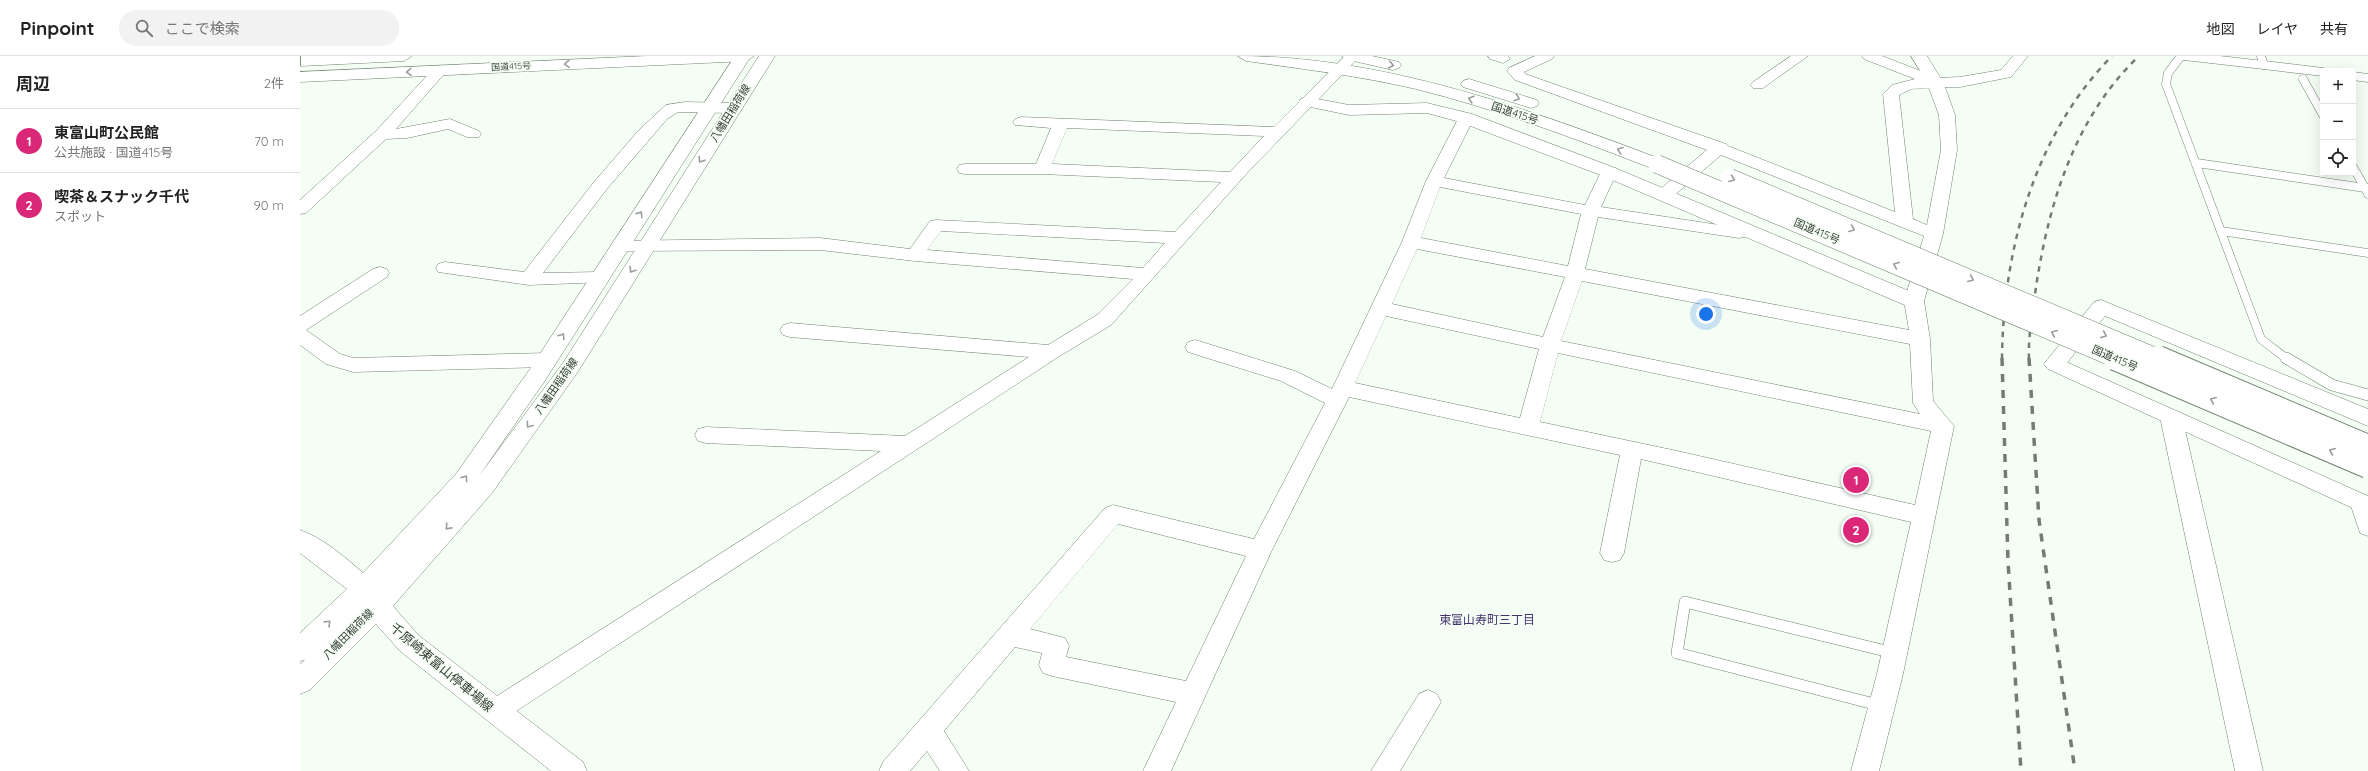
<!DOCTYPE html>
<html lang="ja">
<meta charset="utf-8">
<style>
:root{--surface:#fff;--page:#f2f2f2;--text:#222;--muted:#767676;--line:#e0e0e0;--accent:#db2777}
body{margin:0;font-family:Quicksand,"Noto Sans JP",sans-serif;background:var(--page);color:var(--text)}
.controls{position:absolute;right:12px;top:12px;display:grid;overflow:hidden;border-radius:4px;box-shadow:0 4px 16px #0002}
.controls button{width:36px;height:36px;display:grid;place-items:center;padding:0;border:0;border-bottom:1px solid var(--line);background:var(--surface);color:var(--text);font:20px sans-serif}
.you{position:absolute;left:1406px;top:258px;width:14px;height:14px;margin:-10px;border:3px solid #fff;border-radius:50%;background:#1a73e8;box-shadow:0 0 0 6px #1a73e833}
.badge{display:grid;place-items:center;width:26px;height:26px;border-radius:50%;background:var(--accent);color:#fff;font-size:13px;font-weight:700}
.pin{position:absolute;translate:-50% -50%;border:2px solid #fff;box-shadow:0 1px 4px #0006}
.list{margin:0;padding:0;list-style:none}
h2{display:flex;justify-content:space-between;align-items:center;height:52px;margin:0;padding:0 16px;font-size:17px}
h2 small{font-size:13px;font-weight:400;color:var(--muted)}
.list li{display:grid;grid-template-columns:26px 1fr auto;gap:12px;align-items:center;box-sizing:border-box;height:64px;padding:0 16px;border-top:1px solid var(--line)}
.list b{display:block;font-size:15px;white-space:nowrap}
.list p{margin:0;font-size:13px;white-space:nowrap;color:var(--muted)}
.list em{font-size:13px;font-style:normal;color:var(--muted)}
.icon{flex:none;width:22px;height:22px;fill:none;stroke:currentColor;stroke-width:2;stroke-linecap:round;stroke-linejoin:round}
.map{position:relative;flex:none;width:2068px;height:715px;overflow:hidden}
header{display:flex;align-items:center;gap:24px;box-sizing:border-box;height:56px;padding:0 20px;background:var(--surface);border-bottom:1px solid var(--line)}
header strong{font-size:19px}
nav{display:flex;gap:22px;margin-inline-start:auto;font-size:14px}
.search{width:280px;height:36px;background:var(--page);display:flex;align-items:center;gap:10px;box-sizing:border-box;padding:0 14px;border-radius:22px;color:var(--muted);font-size:15px}
main{display:flex}
aside{flex:1;background:var(--surface)}
.map>svg:first-child{display:block}
</style>
<header>
<strong>Pinpoint</strong>
<div class="search"><svg class="icon" aria-label="search" viewBox="0 0 24 24"><circle cx="10" cy="10" r="6"/><path d="M15 15l6 6"/></svg>ここで検索</div>
<nav><a>地図</a><a>レイヤ</a><a>共有</a></nav>
</header>
<main>
<aside>
<h2>周辺<small>2件</small></h2>
<ul class="list">
<li><span class="badge">1</span><div><b>東富山町公民館</b><p>公共施設 · 国道415号</p></div><em>70 m</em></li>
<li><span class="badge">2</span><div><b>喫茶＆スナック千代</b><p>スポット</p></div><em>90 m</em></li>
</ul>
</aside>
<div class="map">
<svg width="2068" height="715" viewBox="0 0 2068 715">
<rect width="100%" height="100%" fill="#f5fef4"/>
<g fill="none" stroke-linecap="round" stroke-linejoin="round">
<defs>
<g id="lane-far1">
<path d="M1881 0 1868 17 1866 28 1961 283 1987 303"/>
<path d="M1884 0 1964 9 1961 0"/>
<path d="M1964 9 2023 16"/>
<path d="M2053 20 2068 22"/>
<path d="M2003 23 2023 59"/>
<path d="M1897 107 2065 132 2068 138"/>
<path d="M2053 111 2065 132H2068"/>
<path d="M1921 175 2068 197"/>
</g>
<g id="lane">
<path d="M1986 302 2032 329 2068 339"/>
<path d="M1582 650 1377 597 1385 546 1594 597"/>
</g>
<g id="street">
<path d="M1045 0H1060L948 116 811 269 758 301 204 663 195 667 186 663 182 655 186 647 581 395 406 387 398 385 395 379 398 373 406 371 605 380 729 301 490 281 483 279 480 274 483 269 490 267 748 289 797 259 833 223 615 205 520 194 320 195 314 193 311 189 314 185 520 182 610 193 630 165 636 164 875 176 921 126 742 118H665L659 117 657 113 659 109 665 108H736L751 72 715 69 713 66 715 63 721 61 974 71ZM767 72 964 80 930 116 752 108ZM641 175 865 187 843 212 627 194Z"/>
<path d="M1188 0H1208L1210 3 1203 7 1190 3Z"/>
<path d="M1235 0H1254L1252 3 1224 16 1225 18 1426 88 1428 90 1595 156 1583 38 1592 29 1615 23 1564 3 1562 0H1582L1639 22 1660 21 1701 14 1713 0H1728L1711 21 1660 31H1645L1655 59 1657 94 1643 178 1624 245 1630 283 1633 345 1654 370 1603 618 1579 715H1551L1577 618 1611 466 1341 403 1324 497 1320 504 1312 506 1304 504 1300 497 1320 399 1049 341 972 494 871 715H843L876 646 752 620 743 617 739 609 742 597 715 591 644 675 669 715H640L627 695 610 715H579L583 706 805 452 813 449 954 483 1025 347 981 325 888 296 885 291 888 286 895 284 902 286 995 315 1032 333 1102 186 1126 125 1160 59H1172L1174 62 1144 122 1285 149 1301 116 1303 112H1315L1317 116 1301 151 1439 172 1448 170 1454 171 1457 175 1454 179 1439 182 1298 161 1285 213 1609 274 1604 245 1624 180 1421 99 1370 143H1358L1355 139 1358 135 1407 94 1215 24 1207 15 1209 12ZM1629 32 1639 59 1641 94 1627 169 1613 163 1599 39 1611 33ZM1140 131 1281 158 1268 210 1121 182ZM1117 193 1265 221 1243 281 1092 248ZM1282 225 1610 288 1613 347 1620 358 1261 285ZM1086 260 1239 293 1220 362 1055 327ZM1258 297 1631 375 1615 449 1377 395 1240 366ZM818 468 946 500 886 625 766 601 769 590 765 582 730 573Z"/>
<path d="M1491 0H1508L1463 32H1453L1450 29 1453 26Z"/>
<path d="M140 10 147 14 145 17 96 73 150 63 179 75 181 78 179 81H167L148 73 107 82 86 83 6 157 0 158V144L76 75 135 11Z"/>
<path d="M385 46 433 47 439 49 441 52 439 55 433 57 378 56 367 63 306 134 243 217 299 216 306 218 308 222 306 226 229 229 138 216 136 212 138 208 145 206 224 216 294 126 339 74 366 49Z"/>
<path d="M80 211 87 213 89 217 87 221 6 274 40 298 53 302 247 297 254 299 257 304 254 309 247 311 53 316 26 308 0 289V260L73 213Z"/>
<path d="M1871 353 1878 356 1882 361 1963 715H1935L1860 361 1864 356Z"/>
<path d="M2061 438 2068 441V480L2060 477 2050 447 2053 441Z"/>
<path d="M1128 634 1137 638 1141 646 1100 715H1071L1119 638Z"/>
</g>
<g id="secondary">
<path d="M435 0H451L246 323 179 420 263 307 459 0H475L277 317 192 437 93 550 118 579 283 706 287 715H251L100 595 76 568 10 634 0 638V608L5 604 0 605V577L47 533 0 497V474C23 482 45 501 63 517L156 418 230 313Z"/>
<path d="M1611 0H1627L1643 26 1641 29H1629Z"/>
<path d="M1801 244 2068 353V370L1805 260 1762 313 1755 315 1748 313 1744 308 1748 303 1794 246Z"/>
</g>
<g id="highway">
<path d="M1 0H112L104 5 1 10Z"/>
<path d="M347 0H454L446 5 0 26V16Z"/>
<path d="M938 0C1083 0 1229 53 1363 104L1366 108 1363 112H1351C1274 82 1196 53 1116 33 1060 20 1003 13 946 5Z"/>
<path d="M1042 0H1072L1099 6 1101 9 1099 12 1093 14 1045 3Z"/>
<path d="M1169 23 1237 44 1239 47 1237 50 1231 52 1163 31 1161 28 1163 25Z"/>
<path d="M1007 41 1049 49 1127 47 1172 58 1315 112 1621 240 1624 245 1621 250 1614 251 1607 250 1303 120 1160 66 1127 57 1049 59 1001 49 999 46 1001 43Z"/>
<path d="M1755 301 2068 440V459L1748 313 1744 308 1748 303Z"/>
</g>
</defs>
<!-- lane-far1 casing -->
<use href="#lane-far1" stroke="#6f846e" stroke-width="9"/>
<!-- lane casing -->
<use href="#lane" stroke="#6f846e" stroke-width="12"/>
<!-- street casing -->
<use href="#street" stroke="#6f846e" stroke-width="1"/>
<!-- secondary casing -->
<use href="#secondary" stroke="#6f846e" stroke-width="1"/>
<!-- highway casing -->
<use href="#highway" stroke="#6f846e" stroke-width="1"/>
<!-- lane-far1 -->
<use href="#lane-far1" stroke="#fff" stroke-width="8"/>
<!-- lane -->
<use href="#lane" stroke="#fff" stroke-width="11"/>
<!-- street -->
<use href="#street" fill="#fff" fill-rule="evenodd"/>
<!-- secondary -->
<use href="#secondary" fill="#fff" fill-rule="evenodd"/>
<!-- highway -->
<use href="#highway" fill="#fff" fill-rule="evenodd"/>
<!-- rail-far1 -->
<g stroke="#737c73" stroke-width="2.5" stroke-dasharray="5.5 5.5" stroke-linecap="butt">
<path d="M1702 303C1703 195 1734 79 1812 0"/>
<path d="M1729 303C1728 279 1733 255 1736 231 1749 146 1775 61 1839 0"/>
</g>
<!-- rail -->
<g stroke="#737c73" stroke-width="3.5" stroke-dasharray="8 8" stroke-linecap="butt">
<path d="M1702 302 1708 505 1721 715"/>
<path d="M1729 302 1739 464 1775 715"/>
</g>
<defs>
<g id="highway-bridge-far1">
<path d="M1357 108 1817 303"/>
<path d="M1430 122 1860 303"/>
</g>
<g id="highway-bridge">
<path d="M1815 302 2068 410"/>
<path d="M1858 302 2068 391"/>
</g>
</defs>
<!-- highway-bridge-far1 casing -->
<use href="#highway-bridge-far1" stroke="#6f846e" stroke-width="19" stroke-linecap="butt"/>
<!-- highway-bridge casing -->
<use href="#highway-bridge" stroke="#6f846e" stroke-width="26" stroke-linecap="butt"/>
<!-- highway-bridge-far1 -->
<use href="#highway-bridge-far1" stroke="#fff" stroke-width="18"/>
<!-- highway-bridge -->
<use href="#highway-bridge" stroke="#fff" stroke-width="24"/>
</g>
<!-- one-way arrows -->
<defs><path id="oneway-chevron" d="M-2-3.5L2.5 0L-2 3.5" fill="none" stroke-width="1.6" stroke-linecap="round" stroke-linejoin="round"/></defs>
<g stroke="#9a9f9a">
<use href="#oneway-chevron" transform="translate(267 8) rotate(177)"/>
<use href="#oneway-chevron" transform="translate(1091 9) rotate(13)"/>
<use href="#oneway-chevron" transform="translate(109 16) rotate(177)"/>
<use href="#oneway-chevron" transform="translate(1217 42) rotate(19)"/>
<use href="#oneway-chevron" transform="translate(1171 43) rotate(-163)"/>
<use href="#oneway-chevron" transform="translate(1320 94) rotate(-159)"/>
<use href="#oneway-chevron" transform="translate(401 104) rotate(122)"/>
<use href="#oneway-chevron" transform="translate(1432 123) rotate(22)"/>
<use href="#oneway-chevron" transform="translate(340 158) rotate(-57)"/>
<use href="#oneway-chevron" transform="translate(1552 173) rotate(23)"/>
<use href="#oneway-chevron" transform="translate(1596 209) rotate(-157)"/>
<use href="#oneway-chevron" transform="translate(332 214) rotate(123)"/>
<use href="#oneway-chevron" transform="translate(1671 223) rotate(23)"/>
<use href="#oneway-chevron" transform="translate(1754 277) rotate(-157)"/>
<use href="#oneway-chevron" transform="translate(1804 279) rotate(23)"/>
<use href="#oneway-chevron" transform="translate(262 280) rotate(-57)"/>
<use href="#oneway-chevron" transform="translate(1913 344) rotate(-157)"/>
<use href="#oneway-chevron" transform="translate(229 369) rotate(126)"/>
<use href="#oneway-chevron" transform="translate(2032 395) rotate(-157)"/>
<use href="#oneway-chevron" transform="translate(165 422) rotate(-53)"/>
<use href="#oneway-chevron" transform="translate(148 471) rotate(132)"/>
<use href="#oneway-chevron" transform="translate(28 567) rotate(-44)"/>
</g>
<g text-anchor="middle" dominant-baseline="central" stroke-width="3.5" stroke-linejoin="round" paint-order="stroke">
<!-- far-street labels -->
<g font-size="9" fill="#363f36" stroke="#f5fef4">
<text transform="translate(211 10) rotate(-3)">国道415号</text>
</g>
<!-- street labels -->
<g font-size="11" fill="#363f36" stroke="#f5fef4">
<text transform="translate(430 57) rotate(-58)">八幡田稲荷線</text>
<text transform="translate(1215 57) rotate(18)">国道415号</text>
<text transform="translate(1517 175) rotate(23)">国道415号</text>
<text transform="translate(1815 302) rotate(23)">国道415号</text>
<text transform="translate(256 330) rotate(-55)">八幡田稲荷線</text>
<text transform="translate(48 578) rotate(-45)">八幡田稲荷線</text>
</g>
<!-- neighbourhood labels -->
<g font-size="12" fill="#453571" stroke="#f5fef4">
<text x="1187" y="563">東富山寿町三丁目</text>
</g>
<!-- near-street labels -->
<g font-size="13" fill="#363f36" stroke="#f5fef4">
<text transform="translate(142 611) rotate(40)">千原崎東富山停車場線</text>
</g>
</g>
</svg>
<div class="controls">
<button>+</button>
<button>−</button>
<button><svg class="icon" aria-label="locate" viewBox="0 0 24 24"><circle cx="12" cy="12" r="6"/><path d="M12 2v4M12 18v4M2 12h4M18 12h4"/></svg></button>
</div>
<div class="you"></div>
<div class="pin badge" style="left:1556px;top:424px">1</div>
<div class="pin badge" style="left:1556px;top:474px">2</div>
</div>
</main>
